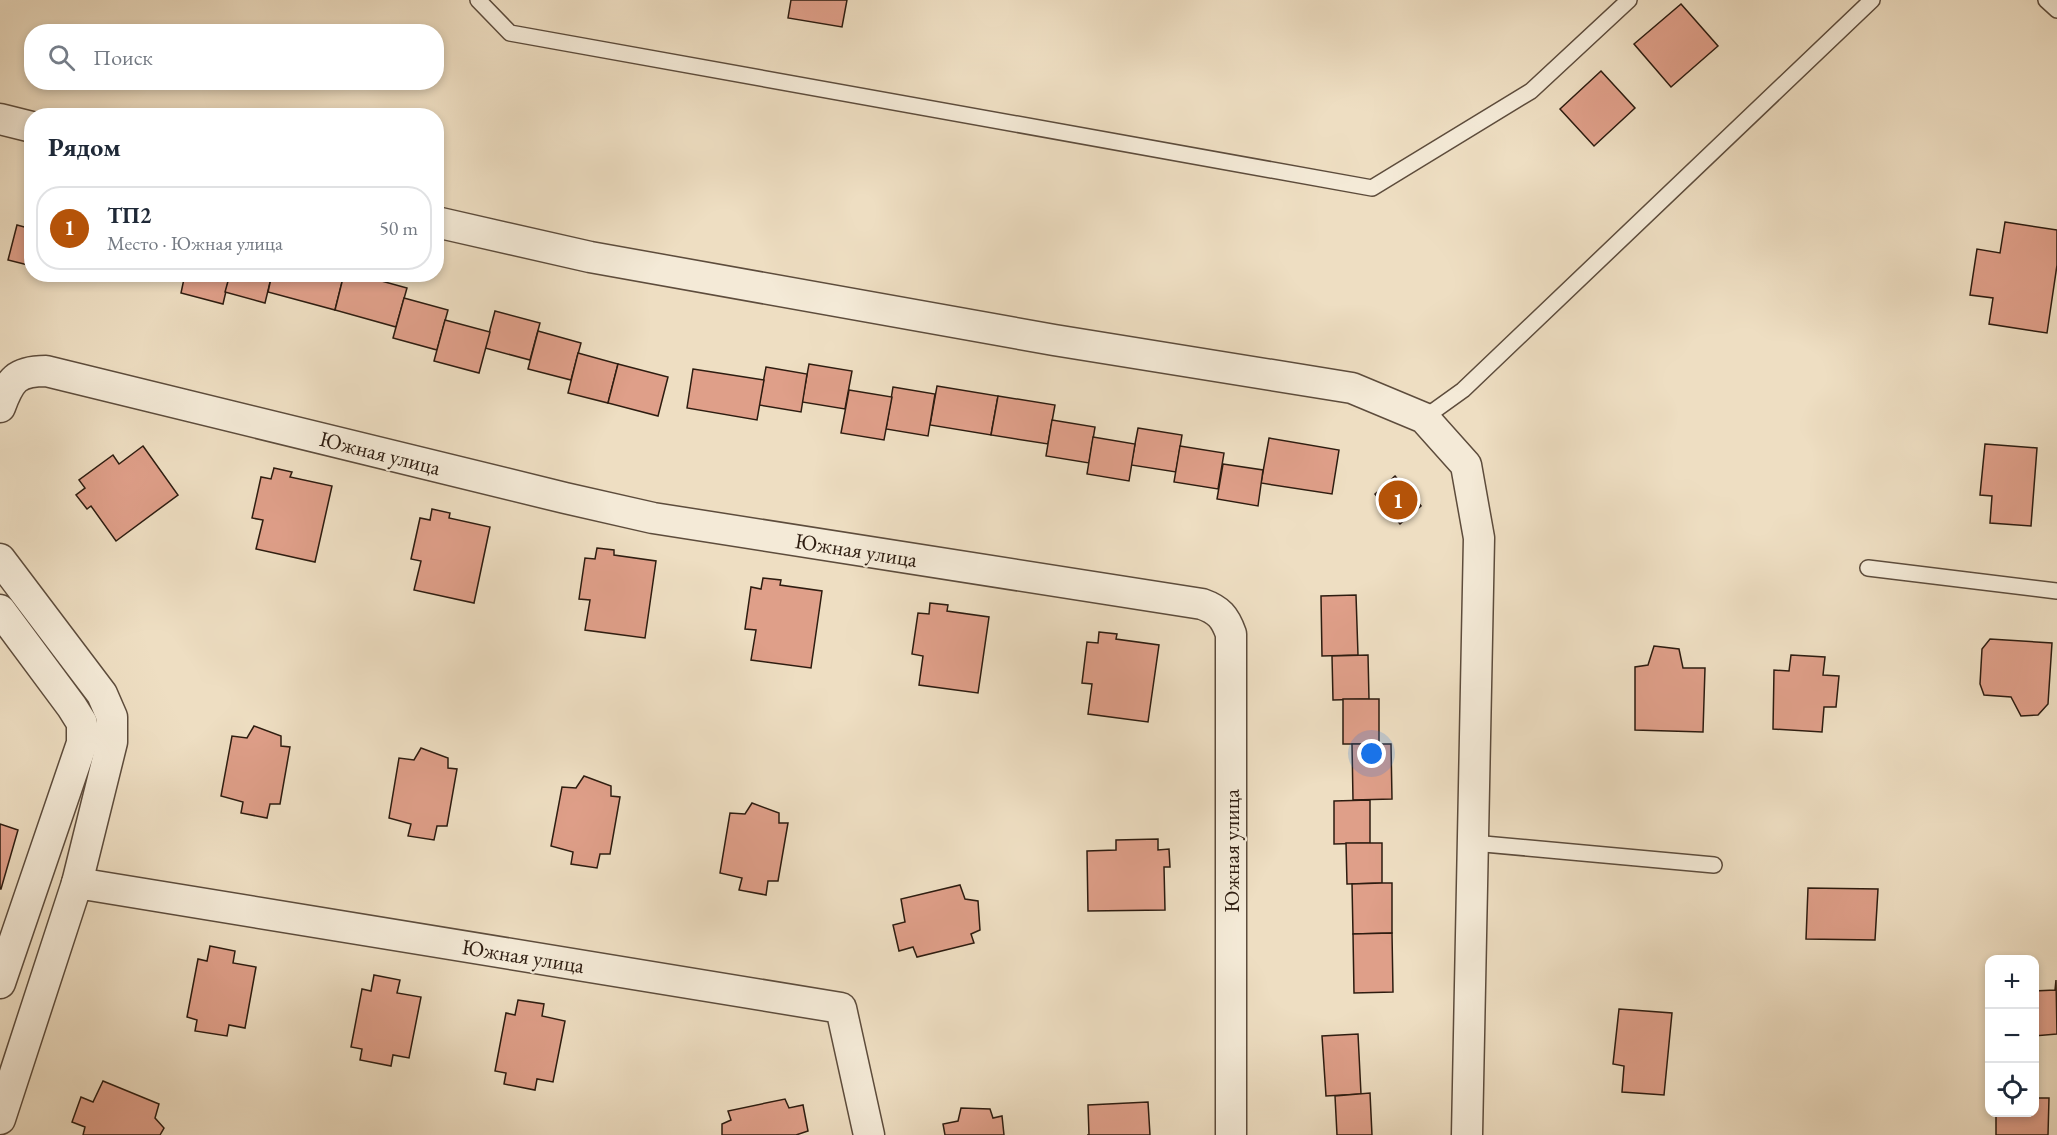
<!DOCTYPE html>
<html lang="ru">
<meta charset="utf-8">
<style>
:root{--surface:#fff;--page:#f6f6f7;--text:#1f2937;--muted:#747a83;--line:#e0e1e3;--accent:#b45309}
body{margin:0;font-family:"EB Garamond",serif;background:var(--page);color:var(--text)}
.controls{position:absolute;right:18px;bottom:18px;display:grid;overflow:hidden;border-radius:12px;box-shadow:0 3px 9px #0003}
.controls button{width:54px;height:54px;display:grid;place-items:center;padding:0;border:0;border-bottom:2px solid var(--line);background:var(--surface);color:var(--text);font:30px sans-serif}
.you{position:absolute;left:1372px;top:754px;width:21px;height:21px;margin:-15px;border:4px solid #fff;border-radius:50%;background:#1a73e8;box-shadow:0 0 0 9px #1a73e833}
.badge{display:grid;place-items:center;width:39px;height:39px;border-radius:50%;background:var(--accent);color:#fff;font-size:20px;font-weight:700}
.pin{position:absolute;translate:-50% -50%;border:3px solid #fff;box-shadow:0 2px 6px #0006}
.list{margin:0;padding:0;list-style:none}
h2{display:flex;justify-content:space-between;align-items:center;height:78px;margin:0;padding:0 24px;font-size:26px}
h2 small{font-size:20px;font-weight:400;color:var(--muted)}
.list li{display:grid;grid-template-columns:39px 1fr auto;gap:18px;align-items:center;box-sizing:border-box;height:84px;margin:0 12px 12px;padding:0 12px;border:2px solid var(--line);border-radius:24px}
.list b{display:block;font-size:22px;white-space:nowrap}
.list p{margin:0;font-size:20px;white-space:nowrap;color:var(--muted)}
.list em{font-size:20px;font-style:normal;color:var(--muted)}
.icon{flex:none;width:33px;height:33px;fill:none;stroke:currentColor;stroke-width:2;stroke-linecap:round;stroke-linejoin:round}
.map{position:relative;flex:none;width:2057px;height:1135px;overflow:hidden}
.search{position:absolute;background:var(--surface);box-shadow:0 3px 9px #0003;left:24px;top:24px;width:420px;height:66px;display:flex;align-items:center;gap:15px;box-sizing:border-box;padding:0 21px;border-radius:24px;color:var(--muted);font-size:22px}
.panel{position:absolute;background:var(--surface);box-shadow:0 3px 9px #0003;left:24px;top:108px;width:420px;height:174px;border-radius:24px}
.map>svg:first-child{display:block}
</style>
<div class="map">
<svg width="2057" height="1135" viewBox="0 0 2057 1135">
<rect width="100%" height="100%" fill="#eedec2"/>
<filter id="stains"><feTurbulence type="fractalNoise" baseFrequency=".00333" numOctaves="4"/><feColorMatrix values="0 0 0 0 .2 0 0 0 0 .09 0 0 0 0 .02 0 0 0 .5 -.17"/></filter>
<radialGradient id="worn" r=".72"><stop offset=".6" stop-color="#630" stop-opacity="0"/><stop offset="1" stop-color="#630" stop-opacity=".3"/></radialGradient>
<!-- building -->
<g fill="#df9f89" stroke="#2d1c10" stroke-width="1.5">
<path d="M791 0H847L842 27 788 18Z"/>
<path d="M1681 4 1718 46 1671 87 1634 44Z"/>
<path d="M1601 71 1635 108 1594 146 1560 109Z"/>
<path d="M2005 222 2057 230V265L2047 333 1989 324 1993 298 1970 295 1977 249 2000 253Z"/>
<path d="M17 225 32 229V266L8 260Z"/>
<path d="M185 274H230L223 304 181 293Z"/>
<path d="M230 274H272L265 303 225 292Z"/>
<path d="M272 274H344L335 310 268 292Z"/>
<path d="M344 274H356L407 288 396 327 335 310Z"/>
<path d="M404 298 448 310 437 350 393 338Z"/>
<path d="M495 311 540 323 530 360 485 348Z"/>
<path d="M445 320 490 332 479 373 434 361Z"/>
<path d="M538 331 581 343 571 380 528 369Z"/>
<path d="M578 353 618 364 608 403 568 393Z"/>
<path d="M618 364 668 377 658 416 608 403Z"/>
<path d="M809 364 852 371 845 409 802 402Z"/>
<path d="M766 367 807 374 801 412 759 405Z"/>
<path d="M693 369 764 380 757 420 687 408Z"/>
<path d="M937 386 998 396 991 435 930 425Z"/>
<path d="M893 387 935 394 928 436 886 429Z"/>
<path d="M849 390 892 397 884 440 841 433Z"/>
<path d="M998 396 1055 405 1048 444 991 435Z"/>
<path d="M1052 420 1095 427 1089 463 1046 456Z"/>
<path d="M1138 428 1182 435 1176 472 1131 465Z"/>
<path d="M1093 437 1135 444 1129 481 1087 474Z"/>
<path d="M1269 438 1339 450 1332 494 1261 483Z"/>
<path d="M1985 444 2037 448 2031 526 1990 523 1992 496 1980 495Z"/>
<path d="M143 446 178 495 116 541 91 506 87 509 76 495 85 488 79 480 113 455 119 464Z"/>
<path d="M1180 446 1224 453 1218 489 1174 482Z"/>
<path d="M1223 464 1263 470 1258 506 1217 499Z"/>
<path d="M274 468 292 472 290 477 332 486 315 562 256 549 263 520 252 518 261 477 271 479Z"/>
<path d="M1395 476 1421 506 1400 524 1375 494Z"/>
<path d="M432 509 450 513 449 518 490 527 474 603 414 590 421 561 411 559 420 518 430 520Z"/>
<path d="M597 548 614 550V555L656 561 645 638 585 630 590 600 579 599 585 558 595 559Z"/>
<path d="M763 578 781 580 780 585 822 591 811 668 751 660 756 630 745 629 751 587 761 589Z"/>
<path d="M1356 595 1358 655 1322 656 1321 596Z"/>
<path d="M930 603 948 605 947 611 989 617 978 693 919 685 923 656 912 654 918 613 929 614Z"/>
<path d="M1099 632 1117 634 1116 639 1159 645 1148 722 1088 714 1092 684 1082 683 1087 642 1098 643Z"/>
<path d="M1990 639 2052 643 2048 704 2038 715 2021 716 2011 697 1984 695 1980 684 1982 649Z"/>
<path d="M1654 646 1679 649 1683 668H1705L1703 732 1635 730V667L1648 665Z"/>
<path d="M1368 655 1369 699 1333 700 1332 656Z"/>
<path d="M1791 655 1825 657 1823 675 1839 676 1836 707H1824L1822 732 1773 729 1774 670 1789 671Z"/>
<rect x="1343" y="699" width="36" height="45"/>
<path d="M254 726 281 736V746L290 747 280 804H270L267 818 241 813 243 802 221 796 232 736 247 738Z"/>
<path d="M1352 744H1391L1392 799 1353 800Z"/>
<path d="M421 748 448 758V768L457 769 447 826H437L434 840 408 836 411 824 389 818 399 758 414 760Z"/>
<path d="M584 776 611 786V796L620 797 610 854H600L597 868 571 864 573 852 551 846 562 787 576 788Z"/>
<path d="M1370 800V843L1334 844V801Z"/>
<path d="M752 803 779 813V823H788L778 881H768L766 895 739 890 742 878 720 873 730 813 745 814Z"/>
<path d="M0 824 18 830 1 889H0Z"/>
<path d="M1158 839V850L1169 849 1170 867H1164L1165 910 1088 911 1087 851 1116 850V840Z"/>
<path d="M1346 843H1382V883L1347 884Z"/>
<path d="M1382 883H1392V933L1353 934 1352 884Z"/>
<path d="M960 885 965 899 978 901 980 930 971 934 974 943 917 957 913 947 899 951 893 925 905 922 901 899Z"/>
<path d="M1808 888 1878 889 1875 940 1806 939Z"/>
<path d="M1392 933 1393 992 1354 993 1353 934Z"/>
<path d="M210 946 235 951 233 963 256 967 245 1028 229 1025 227 1036 195 1031 197 1020 187 1017 198 959 207 961Z"/>
<path d="M374 975 400 980 397 993 421 997 409 1058 393 1055 391 1066 360 1060 362 1049 351 1047 362 989 371 991Z"/>
<path d="M2056 980 2057 1034 2034 1036V991L2055 990Z"/>
<path d="M518 1000 544 1004 542 1016 565 1021 553 1082 537 1079 535 1090 504 1084 506 1073 495 1071 506 1013 515 1015Z"/>
<path d="M1619 1009 1672 1013 1664 1095 1622 1092 1624 1066 1613 1064Z"/>
<path d="M1358 1034 1361 1094 1326 1096 1322 1036Z"/>
<path d="M103 1081 159 1104 155 1118 164 1128 160 1135H83L85 1127 72 1122 81 1097 93 1102Z"/>
<path d="M1370 1093 1372 1135H1337L1335 1096Z"/>
<path d="M2034 1098H2049L2048 1135H1996V1112H2034Z"/>
<path d="M785 1099 789 1108 803 1105 808 1131 796 1135H722V1124L731 1120 728 1111Z"/>
<path d="M1148 1102 1150 1135H1087H1089L1088 1105Z"/>
<path d="M961 1108 990 1109 993 1118 1002 1116 1004 1135H945L943 1124 958 1121Z"/>
</g>
<g fill="none" stroke-linecap="round" stroke-linejoin="round">
<defs>
<g id="lane">
<path d="M478 0 510 33 1372 188 1531 91 1629 0"/>
<path d="M2046 0 2057 10"/>
<path d="M1424 418 1463 390 1872 0"/>
<path d="M1868 568 2057 591"/>
<path d="M1473 843 1714 865"/>
</g>
<g id="street">
<path d="M0 119 32 127"/>
<path d="M436 222 590 257 1054 340 1352 388 1424 418 1466 465 1479 538 1467 1135"/>
<path d="M0 407C10 380 16 371 46 371L565 498 653 518 1202 604C1219 610 1225 617 1231 634V1135"/>
<path d="M0 559 102 694 112 717V742L77 883"/>
<path d="M0 610 72 707 82 723V743L0 983"/>
<path d="M0 1119 77 883 841 1008 869 1135"/>
</g>
</defs>
<!-- lane casing -->
<use href="#lane" stroke="#5d4c3c" stroke-width="18"/>
<!-- street casing -->
<use href="#street" stroke="#5d4c3c" stroke-width="33"/>
<!-- lane -->
<use href="#lane" stroke="#f4ead7" stroke-width="15"/>
<!-- street -->
<use href="#street" stroke="#f4ead7" stroke-width="30"/>
</g>
<g text-anchor="middle" dominant-baseline="central" stroke-width="4.5" stroke-linejoin="round" paint-order="stroke">
<!-- street labels -->
<g font-size="22" fill="#2d1c10" stroke="#f4ead7">
<text transform="translate(380 453) rotate(14)">Южная улица</text>
<text transform="translate(856 550) rotate(9)">Южная улица</text>
<text transform="translate(1231 851) rotate(-90)">Южная улица</text>
<text transform="translate(523 956) rotate(9)">Южная улица</text>
</g>
</g>
<rect width="100%" height="100%" filter="url(#stains)"/>
<rect width="100%" height="100%" fill="url(#worn)"/>
</svg>
<div class="controls">
<button>+</button>
<button>−</button>
<button><svg class="icon" aria-label="locate" viewBox="0 0 24 24"><circle cx="12" cy="12" r="6"/><path d="M12 2v4M12 18v4M2 12h4M18 12h4"/></svg></button>
</div>
<div class="you"></div>
<div class="pin badge" style="left:1398px;top:500px">1</div>
<div class="search"><svg class="icon" aria-label="search" viewBox="0 0 24 24"><circle cx="10" cy="10" r="6"/><path d="M15 15l6 6"/></svg>Поиск</div>
<section class="panel">
<h2>Рядом<small></small></h2>
<ul class="list">
<li><span class="badge">1</span><div><b>ТП2</b><p>Место · Южная улица</p></div><em>50 m</em></li>
</ul>
</section>
</div>
